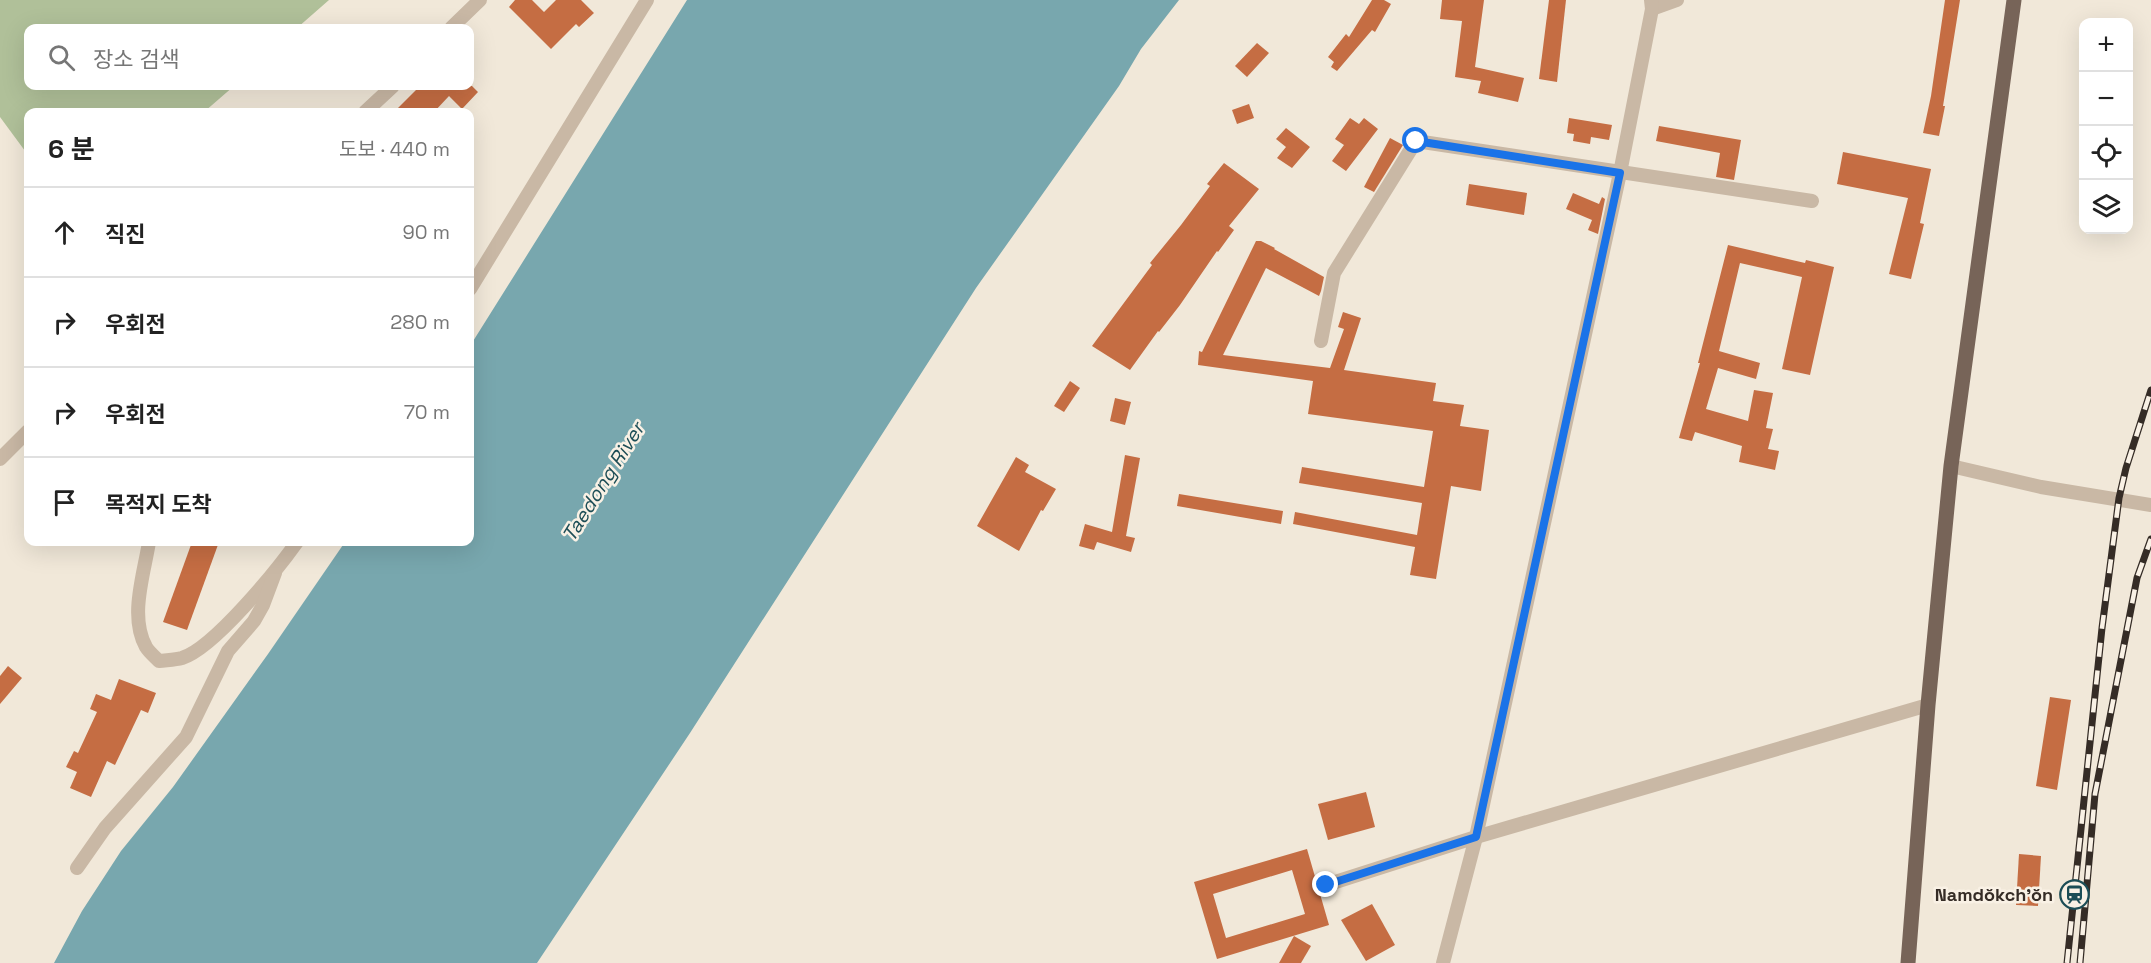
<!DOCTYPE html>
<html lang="ko">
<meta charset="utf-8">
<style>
:root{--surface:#fff;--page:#f2f2f2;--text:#222;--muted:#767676;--line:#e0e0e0}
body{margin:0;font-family:"Space Grotesk","Noto Sans KR",sans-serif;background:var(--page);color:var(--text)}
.controls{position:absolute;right:18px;top:18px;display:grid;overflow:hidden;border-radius:12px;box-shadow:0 6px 24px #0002}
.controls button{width:54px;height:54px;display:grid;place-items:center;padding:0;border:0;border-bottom:2px solid var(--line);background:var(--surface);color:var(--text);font:30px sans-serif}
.stop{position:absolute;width:18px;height:18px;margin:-14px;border:4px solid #1a73e8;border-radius:50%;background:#fff}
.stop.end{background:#1a73e8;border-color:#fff;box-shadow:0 2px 6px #0008}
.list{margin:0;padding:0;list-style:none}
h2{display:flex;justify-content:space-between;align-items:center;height:78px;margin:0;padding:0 24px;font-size:26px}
h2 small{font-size:20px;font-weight:400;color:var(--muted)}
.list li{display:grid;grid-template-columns:39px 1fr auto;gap:18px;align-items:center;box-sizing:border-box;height:90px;padding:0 24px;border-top:2px solid var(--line)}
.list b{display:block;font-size:22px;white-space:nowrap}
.list em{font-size:20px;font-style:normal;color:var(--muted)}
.icon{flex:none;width:33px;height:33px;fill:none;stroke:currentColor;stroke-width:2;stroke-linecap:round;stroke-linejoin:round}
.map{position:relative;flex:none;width:2151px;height:963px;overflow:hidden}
.search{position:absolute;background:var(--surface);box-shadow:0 6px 24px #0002;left:24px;top:24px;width:450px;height:66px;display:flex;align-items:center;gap:15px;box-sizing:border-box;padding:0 21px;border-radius:12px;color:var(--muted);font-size:22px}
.panel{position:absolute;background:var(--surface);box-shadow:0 6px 24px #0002;left:24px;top:108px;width:450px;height:438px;border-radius:12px}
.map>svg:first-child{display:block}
</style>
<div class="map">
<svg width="2151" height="963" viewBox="0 0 2151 963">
<rect width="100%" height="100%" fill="#f1e8d9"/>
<!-- green -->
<path fill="#b0c099" d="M0 0H329L297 28H28V86H234L204 112H28V155L0 117Z"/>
<!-- water -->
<path fill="#78a7ae" d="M687 0H1179L1141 49 1119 86 976 288 690 733 537 963H54L82 911 121 851 173 787 268 654 345 542H470V346Z"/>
<!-- building -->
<g fill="#c56d43" fill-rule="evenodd">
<path d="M515 0H532L544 12 556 0H581L594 13 579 27 576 24 551 49 509 7Z"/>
<path d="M1372 0H1384L1391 4 1375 32 1372 30 1337 71 1331 67 1334 62 1328 57 1346 34 1349 37Z"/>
<path d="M1442 0H1484L1475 67 1524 78 1518 102 1478 93 1481 81 1455 77 1462 21 1440 19Z"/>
<path d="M1549 0H1566L1557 82 1539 79Z"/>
<path d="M1945 0H1960L1943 106H1945L1939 136 1923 133 1931 96Z"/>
<path d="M1257 43 1269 53 1247 77 1235 66Z"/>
<path d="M420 86H472L478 92 462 109 449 96 434 112H394Z"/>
<path d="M1249 104 1254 118 1237 124 1232 110Z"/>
<path d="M1350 118 1359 124 1364 118 1378 129 1346 171 1332 161 1344 145 1335 139Z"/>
<path d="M1569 118 1612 125 1609 140 1591 137 1590 144 1573 141 1574 134 1567 133Z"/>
<path d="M1659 126 1741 140 1734 180 1716 177 1720 153 1656 141Z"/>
<path d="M1286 128 1310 147 1292 168 1277 158 1286 147 1276 139Z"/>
<path d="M1390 138 1403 145 1374 192 1364 187Z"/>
<path d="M1843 152 1931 169 1920 223 1924 224 1911 279 1889 274 1908 198 1837 184Z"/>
<path d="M1224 163 1259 189 1229 226 1234 230 1218 252 1217 251 1180 305 1159 332 1158 331 1130 370 1092 346 1152 265 1150 263 1181 225 1210 186 1207 184Z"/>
<path d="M1469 184 1527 193 1524 215 1466 205Z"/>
<path d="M1573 193 1599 204 1602 197 1605 199 1598 234 1588 230 1592 220 1566 209Z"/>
<path d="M1256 241H1261L1275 248 1274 249 1324 277 1321 291 1319 296 1266 268 1223 355 1330 368 1344 329 1338 327 1343 312 1361 318 1344 370 1436 383 1433 401 1464 405 1460 426 1489 430 1481 491 1451 486 1436 579 1410 575 1415 547 1293 524 1295 512 1417 535 1422 503 1299 483 1302 467 1424 487 1433 431 1308 414 1313 381 1198 365 1199 351 1202 352Z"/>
<path d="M1728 245 1805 263 1806 260 1834 267 1810 375 1782 369 1802 277 1740 263 1719 351 1760 363 1756 379 1718 368 1706 409 1748 421 1754 390 1773 393 1766 428 1773 429 1768 449 1779 451 1775 470 1739 462 1742 446 1695 432 1692 441 1679 438 1700 363H1698Z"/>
<path d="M1070 381 1080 388 1064 412 1054 406Z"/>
<path d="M1115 398 1131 402 1125 425 1110 421Z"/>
<path d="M1125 455 1140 458 1126 536 1135 538 1131 552 1097 542 1094 550 1079 546 1085 524 1112 532Z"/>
<path d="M1016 457 1029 465 1025 472 1056 489 1043 511 1041 510 1019 551 977 526Z"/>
<path d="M1179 494 1283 511 1281 524 1177 506Z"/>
<path d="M192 542H219L187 630 163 622Z"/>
<path d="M8 666 22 678 0 704V676Z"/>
<path d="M119 679 156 693 148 713 141 710 115 765 107 761 91 797 70 788 77 772 66 767 74 751 78 753 97 712 90 709 96 694 111 700Z"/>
<path d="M2050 697 2071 700 2057 790 2036 786Z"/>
<path d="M1366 792 1375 827 1328 840 1318 804Z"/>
<path d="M1307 849 1329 925 1217 959 1194 882ZM1292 870 1305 914 1226 938 1213 894Z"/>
<path d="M2019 854 2041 856 2038 906 2016 905Z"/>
<path d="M1372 904 1395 945 1366 961 1341 920Z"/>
<path d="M1294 936 1311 946 1301 963H1279Z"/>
</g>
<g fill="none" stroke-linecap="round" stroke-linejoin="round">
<!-- street -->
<g stroke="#c9b8a5" stroke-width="14">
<path d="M1652 9 1677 0"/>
<path d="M451 28 480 0"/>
<path d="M365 112 393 86"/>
<path d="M470 289 647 0"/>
<path d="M1321 341 1334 273 1416 141 1812 201"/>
<path d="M0 459 28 431"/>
<path d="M1951 466 2041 487 2151 505"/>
<path d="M149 542C144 574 129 617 146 647 149 652 155 657 159 661 166 660 175 660 182 658 214 648 277 570 297 542"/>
<path d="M77 868 105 828 186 737 228 651 254 621 263 605 275 573"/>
<path d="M1326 885 1476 837 1928 705"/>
<path d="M1443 963 1476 837 1620 173 1652 9 1651 0"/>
</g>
<!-- primary -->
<path stroke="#776458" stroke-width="15" d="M1908 963 1928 705 1951 466 2014 0"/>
<defs>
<g id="rail">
<path d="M2067 963 2102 628 2119 498 2126 468 2151 390"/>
<path d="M2080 963 2095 794 2137 578 2151 539"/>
</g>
</defs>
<!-- rail casing -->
<use href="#rail" stroke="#352c26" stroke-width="7"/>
<!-- rail -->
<use href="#rail" stroke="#f9f1e5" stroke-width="4.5" stroke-dasharray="14" stroke-linecap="butt"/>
</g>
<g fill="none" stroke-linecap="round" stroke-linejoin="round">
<!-- route -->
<path stroke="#1a73e8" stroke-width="8" d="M1326 885 1476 837 1620 173 1416 141"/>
</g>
<!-- icons -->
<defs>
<symbol id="station-ring" viewBox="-11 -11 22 22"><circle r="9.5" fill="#f9f1e5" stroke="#1c4d56" stroke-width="1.5"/><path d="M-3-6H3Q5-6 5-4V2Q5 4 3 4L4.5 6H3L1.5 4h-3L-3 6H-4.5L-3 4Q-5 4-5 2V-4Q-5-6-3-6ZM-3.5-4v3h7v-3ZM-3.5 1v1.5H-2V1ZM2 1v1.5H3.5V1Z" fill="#1c4d56"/></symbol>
</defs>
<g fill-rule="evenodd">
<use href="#station-ring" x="2058" y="878" width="33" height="33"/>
</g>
<g text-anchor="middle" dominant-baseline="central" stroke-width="5" stroke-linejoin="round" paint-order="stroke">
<!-- poi labels -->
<g font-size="18" font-weight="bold" fill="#352c26" stroke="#f9f1e5" text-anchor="end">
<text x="2053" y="894">Namdŏkch'ŏn</text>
</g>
<!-- water labels -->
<g font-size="20" font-style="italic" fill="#1c4d56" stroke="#f9f1e5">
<text transform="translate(603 482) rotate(-58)">Taedong River</text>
</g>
</g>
</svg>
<div class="controls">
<button>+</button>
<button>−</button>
<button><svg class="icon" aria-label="locate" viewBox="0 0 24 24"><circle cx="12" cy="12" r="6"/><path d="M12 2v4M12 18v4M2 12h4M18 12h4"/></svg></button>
<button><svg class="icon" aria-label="layers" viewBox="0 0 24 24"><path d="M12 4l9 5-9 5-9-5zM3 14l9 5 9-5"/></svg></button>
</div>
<div class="stop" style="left:1416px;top:141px"></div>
<div class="stop end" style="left:1326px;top:885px"></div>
<div class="search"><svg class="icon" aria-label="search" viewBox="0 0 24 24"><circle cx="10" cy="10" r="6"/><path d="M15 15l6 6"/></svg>장소 검색</div>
<section class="panel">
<h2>6 분<small>도보 · 440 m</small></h2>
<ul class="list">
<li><svg class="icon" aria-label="ahead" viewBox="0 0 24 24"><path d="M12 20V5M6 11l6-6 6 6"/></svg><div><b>직진</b></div><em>90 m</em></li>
<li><svg class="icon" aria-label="right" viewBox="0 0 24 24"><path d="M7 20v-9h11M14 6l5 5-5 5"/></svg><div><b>우회전</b></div><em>280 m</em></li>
<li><svg class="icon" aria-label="right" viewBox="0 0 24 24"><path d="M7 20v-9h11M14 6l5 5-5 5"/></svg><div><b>우회전</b></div><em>70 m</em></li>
<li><svg class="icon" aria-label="arrive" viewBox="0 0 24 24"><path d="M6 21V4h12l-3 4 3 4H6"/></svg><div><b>목적지 도착</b></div></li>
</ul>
</section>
</div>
